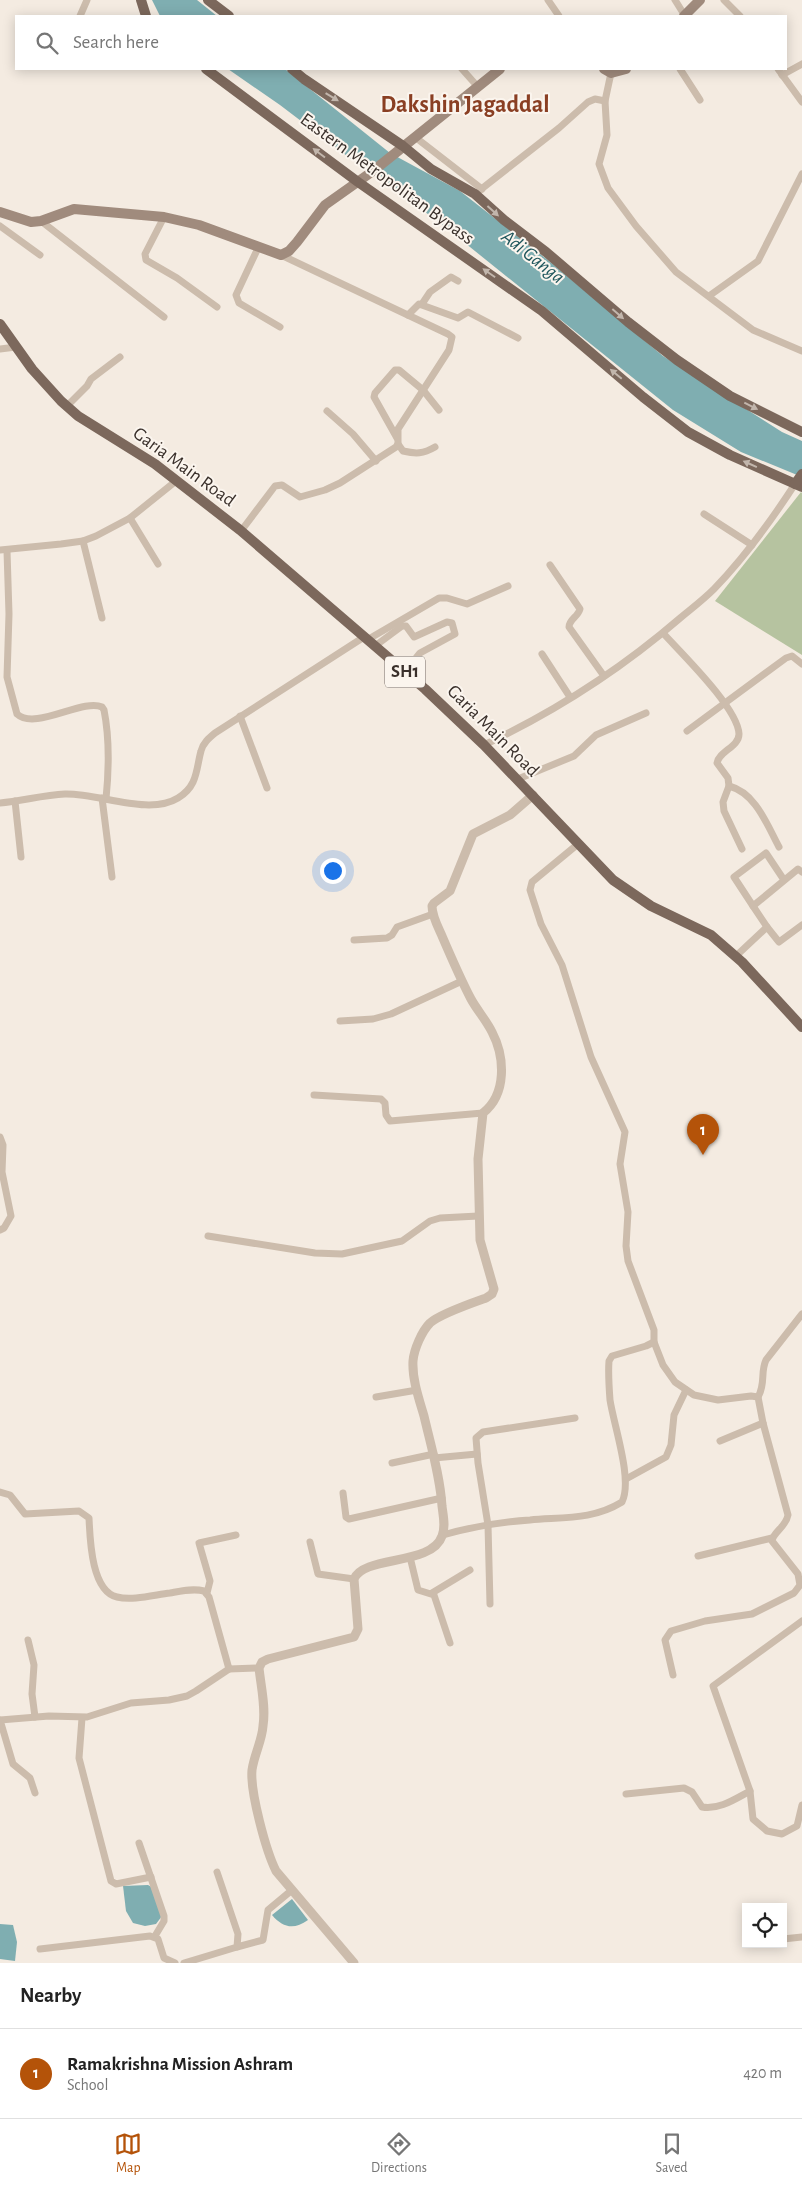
<!DOCTYPE html>
<style>
:root{--surface:#fff;--page:#f6f6f6;--text:#222;--muted:#767676;--line:#e0e0e0;--accent:#b45309}
body{margin:0;font-family:"Alegreya Sans",sans-serif;background:var(--page);color:var(--text)}
.controls{position:absolute;right:15px;bottom:15px;display:grid;overflow:hidden;border-radius:0px;box-shadow:0 2px 12px #0003}
.controls button{width:45px;height:45px;display:grid;place-items:center;padding:0;border:0;border-bottom:1px solid var(--line);background:var(--surface);color:var(--text);font:25px sans-serif}
.you{position:absolute;left:332px;top:870px;width:18px;height:18px;margin:-12px;border:4px solid #fff;border-radius:50%;background:#1a73e8;box-shadow:0 0 0 8px #1a73e833}
.badge{display:grid;place-items:center;width:32px;height:32px;border-radius:50%;background:var(--accent);color:#fff;font-size:16px;font-weight:700}
.pin{position:absolute;translate:-50% -41px;filter:drop-shadow(0 1px 2px #0008)}
.pin::after{content:'';position:absolute;top:26px;width:18px;height:15px;background:inherit;clip-path:polygon(0 0,100% 0,50% 100%)}
.list{margin:0;padding:0;list-style:none}
h2{display:flex;justify-content:space-between;align-items:center;height:65px;margin:0;padding:0 20px;font-size:21px}
h2 small{font-size:16px;font-weight:400;color:var(--muted)}
.list li{display:grid;grid-template-columns:32px 1fr auto;gap:15px;align-items:center;box-sizing:border-box;height:90px;padding:0 20px;border-top:1px solid var(--line)}
.list b{display:block;font-size:19px;white-space:nowrap}
.list p{margin:0;font-size:16px;white-space:nowrap;color:var(--muted)}
.list em{font-size:16px;font-style:normal;color:var(--muted)}
.icon{flex:none;width:28px;height:28px;fill:none;stroke:currentColor;stroke-width:2;stroke-linecap:round;stroke-linejoin:round}
.map{position:relative;flex:none;width:802px;height:1963px;overflow:hidden}
.search{position:absolute;background:var(--surface);box-shadow:0 2px 12px #0003;left:15px;right:15px;top:15px;height:55px;display:flex;align-items:center;gap:12px;box-sizing:border-box;padding:0 18px;border-radius:0px;color:var(--muted);font-size:19px}
.sheet{height:155px;background:var(--surface)}
nav{display:flex;justify-content:space-around;align-items:center;box-sizing:border-box;height:70px;border-top:1px solid var(--line);background:var(--surface);font-size:14px;color:var(--muted)}
nav a{display:grid;justify-items:center;gap:2px}
nav .on{color:var(--accent)}
.map>svg:first-child{display:block}
</style>
<div class="map">
<svg width="802" height="1963" viewBox="0 0 802 1963">
<rect width="100%" height="100%" fill="#f4ebe1"/>
<!-- green -->
<path fill="#b6c3a0" d="M801 492 802 493V655L715 601Z"/>
<!-- water -->
<g fill="#7faeb1">
<path d="M152 0H197L217 16H160Z"/>
<path d="M228 69H285L390 153 460 191 549 261 663 356 782 432 802 441V477L741 452 673 410 460 239 384 180 370 164 351 159 280 105Z"/>
<path d="M148 1885 155 1889 162 1916 156 1924 145 1926 133 1923 126 1911 123 1886Z"/>
<path d="M292 1899 308 1920C294 1930 283 1928 272 1915Z"/>
<path d="M0 1924 13 1925 17 1942 15 1961 0 1959Z"/>
</g>
<g fill="none" stroke-linecap="round" stroke-linejoin="round">
<!-- minor -->
<g stroke="#ccbcac" stroke-width="7">
<path d="M548 0 559 16"/>
<path d="M675 0 685 16"/>
<path d="M724 0 740 16"/>
<path d="M80 16 87 0"/>
<path d="M462 69 478 87"/>
<path d="M680 69 700 100"/>
<path d="M778 69 802 102"/>
<path d="M611 73 605 101 607 135 599 164 608 188 636 226 676 272 753 330 802 351"/>
<path d="M782 75 802 64"/>
<path d="M415 137 482 189"/>
<path d="M475 194 559 128 588 102 595 99 605 101"/>
<path d="M164 217 145 254 146 260 177 278 217 307"/>
<path d="M41 221 164 317"/>
<path d="M0 226 40 255"/>
<path d="M258 248 236 295 239 303 280 327"/>
<path d="M709 296 758 261 802 174"/>
<path d="M422 304 430 292 451 277 458 281"/>
<path d="M408 315 419 304 458 318 468 312 518 338"/>
<path d="M0 349 16 347"/>
<path d="M67 406 87 386 91 379 120 357"/>
<path d="M327 411 353 434 376 461"/>
<path d="M397 438 374 397 375 393 395 370H399L423 390 439 410"/>
<path d="M398 444 403 451C416 454 423 454 435 447"/>
<path d="M704 514 752 545"/>
<path d="M130 518 158 564"/>
<path d="M241 531 275 486 282 485 300 497 325 490 340 483 396 447 398 444V429L449 350 452 337 448 334 281 255"/>
<path d="M83 541 102 618"/>
<path d="M0 550 61 544 83 541 96 536 130 518 176 481"/>
<path d="M7 551 9 614 7 677 17 714C35 731 83 698 102 707L104 710C110 740 109 769 106 799"/>
<path d="M550 565 580 609C578 617 569 619 569 627L604 676"/>
<path d="M663 633C681 653 738 708 739 734 739 747 719 751 717 763L728 778 729 786 723 802 724 811 742 849"/>
<path d="M367 640 439 598H447L467 604 508 586"/>
<path d="M375 646 402 626H406L414 637 447 622 452 623 455 634 420 653 405 672"/>
<path d="M542 654 570 697"/>
<path d="M240 716 267 788"/>
<path d="M687 731 786 658 792 656 802 664"/>
<path d="M484 745C554 712 621 669 679 619 691 609 703 600 714 589 745 557 771 521 795 484"/>
<path d="M518 779 574 756 596 735 646 713"/>
<path d="M729 786C756 793 767 825 779 847"/>
<path d="M102 798 112 877"/>
<path d="M15 801 21 857"/>
<path d="M0 803C22 801 43 795 65 794 99 793 149 816 178 798 198 786 196 769 201 751 203 743 209 738 215 733L364 637"/>
<path d="M578 844 532 882 530 890 541 924 562 965 591 1057 625 1132 620 1164 628 1212 626 1246 628 1261 654 1330V1342L663 1365 675 1382 694 1395 718 1400 751 1396 758 1397 763 1423 788 1515C786 1527 773 1532 772 1541L798 1574 800 1585 794 1593 752 1614 705 1621 671 1631 665 1640 673 1675"/>
<path d="M784 880 766 853 734 877 753 906 798 869 802 872"/>
<path d="M753 906 767 927"/>
<path d="M354 940 387 938 392 935 397 927 433 914"/>
<path d="M736 956 767 927 779 942 802 925"/>
<path d="M340 1021 373 1019 391 1014 462 981"/>
<path d="M314 1095 381 1099 385 1103 386 1115 390 1121 483 1113"/>
<path d="M0 1137 3 1145 2 1172 11 1216 4 1228 0 1230"/>
<path d="M208 1236 315 1253 342 1254 402 1241 430 1221 440 1218 478 1216"/>
<path d="M376 1397 417 1390"/>
<path d="M758 1397C766 1383 760 1373 766 1360L802 1314"/>
<path d="M720 1441 763 1423"/>
<path d="M434 1458 477 1454"/>
<path d="M392 1463 434 1454"/>
<path d="M626 1479 666 1457 671 1445 674 1415 686 1390"/>
<path d="M0 1492 10 1495 25 1514 79 1511 89 1518C90 1538 91 1591 117 1597 132 1601 154 1595 170 1593 181 1591 193 1588 204 1591L209 1597 229 1669 259 1668"/>
<path d="M343 1493 346 1517 349 1519 442 1498"/>
<path d="M443 1535C471 1527 500 1522 530 1520 563 1517 593 1520 622 1502 633 1480 614 1426 610 1400 609 1387 608 1374 609 1361L612 1356 646 1346 654 1342"/>
<path d="M310 1542 318 1574 354 1579"/>
<path d="M698 1556 772 1538"/>
<path d="M410 1557 418 1590 434 1595 450 1643"/>
<path d="M207 1593 210 1581 199 1543 236 1535"/>
<path d="M432 1593 470 1570"/>
<path d="M490 1604 488 1525 478 1463 476 1438 483 1432 575 1418"/>
<path d="M802 1621 713 1686 750 1791 753 1819 767 1831 782 1834 797 1826 802 1805"/>
<path d="M28 1640 34 1665 32 1694 35 1717"/>
<path d="M82 1718 79 1758 111 1881 116 1884 151 1877"/>
<path d="M0 1720 49 1716 87 1717 131 1703 169 1700 187 1696 196 1691 229 1669"/>
<path d="M0 1720 13 1764 30 1778 35 1793"/>
<path d="M626 1794 684 1788 692 1792 702 1807C719 1810 735 1799 750 1791"/>
<path d="M139 1843 164 1916V1921L155 1936"/>
<path d="M783 1939 802 1937"/>
<path d="M237 1947 263 1940 268 1910 292 1890"/>
<path d="M40 1949 150 1936 158 1939 164 1958 175 1963"/>
<path d="M184 1963 237 1947 238 1934 217 1872"/>
</g>
<!-- tertiary -->
<path stroke="#ccbcac" stroke-width="9" d="M354 1963 276 1871C266 1851 250 1792 252 1770 254 1755 262 1741 263 1726 266 1707 261 1687 259 1668L262 1662 268 1659 354 1637 358 1629 354 1579C364 1555 432 1566 442 1536 446 1527 443 1515 442 1506 440 1476 431 1446 424 1416 419 1399 412 1379 413 1361 414 1349 422 1331 430 1323 440 1314 472 1303 486 1298L492 1294 494 1289 480 1240 478 1159 483 1113C507 1094 505 1057 492 1032 486 1020 477 1010 471 999 460 978 451 957 442 936 438 927 432 916 432 906L434 903 450 891 473 834 510 815 533 795"/>
<!-- secondary -->
<g stroke="#a08b7d" stroke-width="10">
<path d="M684 16 700 0"/>
<path d="M604 69 611 73 626 69"/>
<path d="M0 212 31 222 41 221 74 209 164 217 199 225 281 255 289 251 297 242 325 205 373 171 500 69"/>
</g>
<!-- primary -->
<g stroke="#7c685c" stroke-width="10">
<path d="M141 0 146 16"/>
<path d="M208 0 229 16"/>
<path d="M206 69 358 182 542 311 643 397 688 432 730 455 802 487"/>
<path d="M292 69 304 79 403 146 431 169 475 194 504 220 546 252 628 322 677 360 730 396 802 432"/>
<path d="M0 324 32 369 61 401 78 416 155 464 240 530 425 689 484 745 613 880 651 906 711 935 742 962 802 1027"/>
<path d="M795 484 802 474"/>
</g>
</g>
<!-- one-way arrows -->
<defs><path id="oneway-solid" d="M-6-.8H1V-3.2L6.5 0L1 3.2V.8H-6Z" transform="scale(1.25)"/></defs>
<g fill="#c2b6ac">
<use href="#oneway-solid" transform="translate(332 97) rotate(31)"/>
<use href="#oneway-solid" transform="translate(319 153) rotate(-143)"/>
<use href="#oneway-solid" transform="translate(493 211) rotate(42)"/>
<use href="#oneway-solid" transform="translate(489 273) rotate(-145)"/>
<use href="#oneway-solid" transform="translate(618 314) rotate(41)"/>
<use href="#oneway-solid" transform="translate(616 374) rotate(-140)"/>
<use href="#oneway-solid" transform="translate(751 406) rotate(27)"/>
<use href="#oneway-solid" transform="translate(750 464) rotate(-156)"/>
</g>
<g text-anchor="middle" dominant-baseline="central" stroke-width="4" stroke-linejoin="round" paint-order="stroke">
<!-- shield labels -->
<rect fill="#fbf5ee" stroke="#746b66" stroke-width="1" x="385" y="656.5" width="40" height="31" rx="4"/>
<g font-size="18" font-weight="bold" fill="#3a302b">
<text x="405" y="672">SH1</text>
</g>
<!-- street labels -->
<g font-size="19" fill="#3a302b" stroke="#fbf5ee">
<text transform="translate(387 179) rotate(36)">Eastern Metropolitan Bypass</text>
<text transform="translate(184 467) rotate(36)">Garia Main Road</text>
<text transform="translate(493 731) rotate(45)">Garia Main Road</text>
</g>
<!-- water labels -->
<g font-size="20" font-style="italic" fill="#20575d" stroke="#fbf5ee">
<text transform="translate(533 257) rotate(38)">Adi Ganga</text>
</g>
<!-- district labels -->
<g font-size="24" font-weight="bold" fill="#8a3f23" stroke="#fbf5ee">
<text x="465" y="105">Dakshin Jagaddal</text>
</g>
</g>
</svg>
<div class="controls">
<button><svg class="icon" aria-label="locate" viewBox="0 0 24 24"><circle cx="12" cy="12" r="6"/><path d="M12 2v4M12 18v4M2 12h4M18 12h4"/></svg></button>
</div>
<div class="you"></div>
<div class="pin badge" style="left:703px;top:1155px">1</div>
<div class="search"><svg class="icon" aria-label="search" viewBox="0 0 24 24"><circle cx="10" cy="10" r="6"/><path d="M15 15l6 6"/></svg>Search here</div>
</div>
<section class="sheet">
<h2>Nearby<small></small></h2>
<ul class="list">
<li><span class="badge">1</span><div><b>Ramakrishna Mission Ashram</b><p>School</p></div><em>420 m</em></li>
</ul>
</section>
<nav>
<a class="on"><svg class="icon" aria-label="map" viewBox="0 0 24 24"><path d="M3 6l6-2 6 2 6-2v14l-6 2-6-2-6 2zM9 4v14M15 6v14"/></svg>Map</a>
<a><svg class="icon" aria-label="directions" viewBox="0 0 24 24"><path d="M12 3l9 9-9 9-9-9zM9 14v-3h6M13 9l2 2-2 2"/></svg>Directions</a>
<a><svg class="icon" aria-label="saved" viewBox="0 0 24 24"><path d="M7 4h10v16l-5-4-5 4z"/></svg>Saved</a>
</nav>
